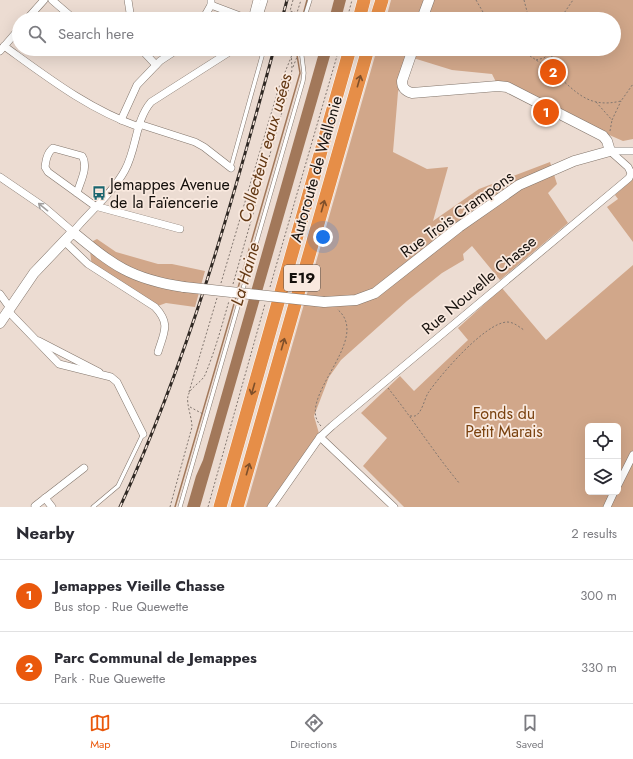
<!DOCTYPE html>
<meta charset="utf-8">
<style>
:root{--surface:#fff;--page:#f2f2f3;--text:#2b2b33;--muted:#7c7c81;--line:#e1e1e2;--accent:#ea580c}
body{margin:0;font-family:Jost,sans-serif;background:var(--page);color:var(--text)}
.controls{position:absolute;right:12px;bottom:12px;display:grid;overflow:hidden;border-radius:6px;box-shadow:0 4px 16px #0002}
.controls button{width:36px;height:36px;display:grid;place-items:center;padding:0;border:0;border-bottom:1px solid var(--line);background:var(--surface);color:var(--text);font:20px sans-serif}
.you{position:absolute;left:323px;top:237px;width:14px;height:14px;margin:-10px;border:3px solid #fff;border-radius:50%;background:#1a73e8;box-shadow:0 0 0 6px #1a73e833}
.badge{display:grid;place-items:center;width:26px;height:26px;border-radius:50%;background:var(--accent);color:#fff;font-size:13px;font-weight:700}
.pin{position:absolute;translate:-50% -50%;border:2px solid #fff;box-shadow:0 1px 4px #0006}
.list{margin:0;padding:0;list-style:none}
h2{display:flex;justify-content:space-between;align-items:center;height:52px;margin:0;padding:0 16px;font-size:17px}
h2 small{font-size:13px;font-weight:400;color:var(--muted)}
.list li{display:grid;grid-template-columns:26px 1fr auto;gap:12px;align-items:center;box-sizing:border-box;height:72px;padding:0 16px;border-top:1px solid var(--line)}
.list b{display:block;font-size:15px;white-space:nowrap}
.list p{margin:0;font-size:13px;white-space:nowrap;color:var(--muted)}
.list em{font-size:13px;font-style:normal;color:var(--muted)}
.icon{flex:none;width:22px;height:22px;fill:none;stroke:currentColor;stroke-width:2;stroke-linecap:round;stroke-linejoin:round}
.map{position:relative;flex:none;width:633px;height:507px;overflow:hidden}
.search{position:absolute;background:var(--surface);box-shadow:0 4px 16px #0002;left:12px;right:12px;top:12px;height:44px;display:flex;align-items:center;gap:10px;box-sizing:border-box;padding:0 14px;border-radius:22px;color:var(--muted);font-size:15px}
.sheet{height:196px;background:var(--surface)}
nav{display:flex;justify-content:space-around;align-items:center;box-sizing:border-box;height:56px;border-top:1px solid var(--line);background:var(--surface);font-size:11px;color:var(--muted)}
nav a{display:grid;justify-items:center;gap:2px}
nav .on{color:var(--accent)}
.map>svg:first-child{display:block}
</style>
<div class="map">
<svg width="633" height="507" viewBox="0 0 633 507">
<rect width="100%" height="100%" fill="#ecdcd2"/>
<!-- green -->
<g fill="#d1a78a" fill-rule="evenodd">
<path d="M391 0H429L422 19H386Z"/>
<path d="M430 0H633V139L623 141 498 86 492 74 452 70 410 57 398 92 393 152 427 169 448 167 433 221 479 189 550 162 557 184 548 193 568 223 500 280 472 246 463 254 464 260 442 273 407 301 341 360 329 377 314 416 320 437 271 507H246L377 49H614V19H423Z"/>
<path d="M633 179V242L607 207 618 199 615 195Z"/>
<path d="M97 239 116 252 158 264H172L205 271 195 307 166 303 155 307 92 267 89 243Z"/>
<path d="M633 265V507H404L363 466 387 438 361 413 400 376 414 391 468 340 458 328 502 288 546 340ZM588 426H618V492H588Z"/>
</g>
<!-- water -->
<g fill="#a2785a">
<path d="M334 0H346L341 19H329Z"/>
<path d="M320 49H332L200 507H187L196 476 203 460Z"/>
</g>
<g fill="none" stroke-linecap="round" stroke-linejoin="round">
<!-- stream -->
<g stroke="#a2785a" stroke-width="1.5">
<path d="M302 19 307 0"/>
<path d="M238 288 300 73 296 49"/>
<path d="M175 507 236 297"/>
</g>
<defs>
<g id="lane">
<path d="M304 19 310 0"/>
<path d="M231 167 264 49"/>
<path d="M93 507 118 486 143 434"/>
<path d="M180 507 303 81 304 73 301 49"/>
</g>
<g id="street">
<path d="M52 0 74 19"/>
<path d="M128 0 131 19"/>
<path d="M211 5 248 19"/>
<path d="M27 19 44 0"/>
<path d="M203 19 211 5V0"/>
<path d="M252 19 257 0"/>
<path d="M258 19 264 0"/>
<path d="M4 46C47 77 88 109 139 127"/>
<path d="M141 49 156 65"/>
<path d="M0 51 19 29"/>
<path d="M121 120 137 85 160 61 178 49"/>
<path d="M139 124 195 142 204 147 231 168"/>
<path d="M610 151H633"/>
<path d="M0 177 44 207 73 232C89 212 112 194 125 170 137 148 135 121 151 102L234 49"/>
<path d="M77 193C80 182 89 167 82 156L53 148C47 153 46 160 45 167L48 172 95 206 180 229"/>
<path d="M64 241 88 264 155 307C171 324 164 332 158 352"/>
<path d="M0 294 10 308"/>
<path d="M8 311 59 364 111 377 117 382 143 434"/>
<path d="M39 341 99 372"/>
<path d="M320 437 394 507"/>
<path d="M618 485 633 455"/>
<path d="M45 498 52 507"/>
<path d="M35 506 84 468"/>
<path d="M271 507 320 437 332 426 629 178 631 173 628 167 610 151"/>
<path d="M607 507 614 492"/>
</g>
<g id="secondary">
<path d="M422 19 429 0"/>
<path d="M324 302 356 300 375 293 459 227 519 185 574 161 610 151 607 141 603 136 507 87 498 86 412 93C405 91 402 88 402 81L413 49"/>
<path d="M0 323 34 273 73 232C113 265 130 279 184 287"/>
</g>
<g id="highway">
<path d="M359 19 364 0"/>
<path d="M376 19 382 0"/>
<path d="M220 507 350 49"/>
<path d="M237 507 368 49"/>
</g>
</defs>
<!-- lane casing -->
<use href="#lane" stroke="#82756b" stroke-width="4.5"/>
<!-- street casing -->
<use href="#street" stroke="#82756b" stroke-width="8"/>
<!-- secondary casing -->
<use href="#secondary" stroke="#82756b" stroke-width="11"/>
<!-- highway casing -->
<use href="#highway" stroke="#fff" stroke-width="14"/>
<!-- path -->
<g stroke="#827770" stroke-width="1" stroke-dasharray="2 2" stroke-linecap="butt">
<path d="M293 0 290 11 301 14"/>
<path d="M476 0 487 19"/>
<path d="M524 0 529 19"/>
<path d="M295 19 301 0"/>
<path d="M347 19 352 0"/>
<path d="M560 19 573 0"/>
<path d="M520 49C531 57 543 64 553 72 576 91 587 109 621 101L633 84"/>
<path d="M528 49 530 56"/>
<path d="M551 52 555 73"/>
<path d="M536 60 544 58 551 52V49"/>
<path d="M293 67 297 57"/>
<path d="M596 102 612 120 621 101"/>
<path d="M610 131 612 120"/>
<path d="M221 283 279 87 292 55"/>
<path d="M233 284 290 84 292 69 291 49"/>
<path d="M270 287 339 49"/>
<path d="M388 388C413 419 434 453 460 484"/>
<path d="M189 392 217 298"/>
<path d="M190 407 203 414"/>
<path d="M410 416H415C422 413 424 400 428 393 441 374 485 323 507 322 514 322 519 327 524 330"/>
<path d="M321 426C294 398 374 339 337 309"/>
<path d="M170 507 192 427C192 418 186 403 188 396 190 387 201 383 205 375 215 351 222 325 229 301"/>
<path d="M208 507 265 304"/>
</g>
<!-- lane -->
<use href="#lane" stroke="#fff" stroke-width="3.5"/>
<!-- street -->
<use href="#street" stroke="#fff" stroke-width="7"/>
<!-- secondary -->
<use href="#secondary" stroke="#fff" stroke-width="10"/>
<!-- highway -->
<use href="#highway" stroke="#e68e48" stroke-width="13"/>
<defs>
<g id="rail">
<path d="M282 19 287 0"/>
<path d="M120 507C188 360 232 204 274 49"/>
</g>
</defs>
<!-- rail casing -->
<use href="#rail" stroke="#302924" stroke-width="3"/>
<!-- rail -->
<use href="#rail" stroke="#f9e9df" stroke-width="1.5" stroke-dasharray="4.5" stroke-linecap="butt"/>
<defs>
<path id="secondary-bridge" d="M184 287 324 302"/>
</defs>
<!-- secondary-bridge casing -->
<use href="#secondary-bridge" stroke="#82756b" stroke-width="11" stroke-linecap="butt"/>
<!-- secondary-bridge -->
<use href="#secondary-bridge" stroke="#fff" stroke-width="10"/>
</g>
<!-- one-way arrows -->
<defs><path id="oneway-shaft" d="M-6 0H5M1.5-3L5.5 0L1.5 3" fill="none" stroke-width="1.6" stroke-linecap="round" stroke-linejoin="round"/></defs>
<g stroke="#7e4f2a">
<use href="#oneway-shaft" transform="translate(359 81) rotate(-74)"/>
<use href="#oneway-shaft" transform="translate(323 206) rotate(-74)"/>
<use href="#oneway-shaft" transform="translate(283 344) rotate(-74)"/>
<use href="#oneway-shaft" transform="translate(253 389) rotate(106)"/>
<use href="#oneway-shaft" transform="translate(248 469) rotate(-74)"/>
</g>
<use stroke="#a19f9e" href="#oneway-shaft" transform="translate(43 207) rotate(-141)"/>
<!-- icons -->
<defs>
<symbol id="bus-bare" viewBox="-9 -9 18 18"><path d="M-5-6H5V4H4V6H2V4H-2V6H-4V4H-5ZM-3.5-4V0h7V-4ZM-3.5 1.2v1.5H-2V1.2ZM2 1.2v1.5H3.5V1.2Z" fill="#19656f" stroke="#f9e9df" stroke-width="2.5" paint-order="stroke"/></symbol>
</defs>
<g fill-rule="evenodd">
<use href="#bus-bare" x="89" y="183" width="20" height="20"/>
</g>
<g text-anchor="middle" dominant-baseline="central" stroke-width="3.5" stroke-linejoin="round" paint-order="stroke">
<!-- shield labels -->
<rect fill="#f9e9df" stroke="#59514b" stroke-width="1" x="284" y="265" width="36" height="26" rx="3"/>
<g font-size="15" font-weight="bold" fill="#15100c">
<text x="302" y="278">E19</text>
</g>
<!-- street labels -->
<g font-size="16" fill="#15100c" stroke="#f9e9df">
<text transform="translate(316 169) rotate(-74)">Autoroute de Wallonie</text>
<text transform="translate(457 214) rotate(-36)">Rue Trois Crampons</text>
<text transform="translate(479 285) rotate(-40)">Rue Nouvelle Chasse</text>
</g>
<!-- poi labels -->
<g font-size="16" fill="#15100c" stroke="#f9e9df" text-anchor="start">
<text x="110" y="184">Jemappes Avenue<tspan x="110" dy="18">de la Faïencerie</tspan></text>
</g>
<!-- park labels -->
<g font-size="16" fill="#7a420f" stroke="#f9e9df">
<text x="504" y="413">Fonds du<tspan x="504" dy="18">Petit Marais</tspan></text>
</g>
<!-- water labels -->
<g font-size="17" font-style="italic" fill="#633813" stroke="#f9e9df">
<text transform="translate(265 148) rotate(-74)">Collecteur eaux usées</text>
<text transform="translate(245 274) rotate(-74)">La Haine</text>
</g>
</g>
</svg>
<div class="controls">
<button><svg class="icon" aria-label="locate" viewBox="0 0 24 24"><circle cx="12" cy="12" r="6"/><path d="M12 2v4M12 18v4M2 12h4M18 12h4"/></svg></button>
<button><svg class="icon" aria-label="layers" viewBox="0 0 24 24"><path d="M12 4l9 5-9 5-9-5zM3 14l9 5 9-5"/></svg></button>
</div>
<div class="you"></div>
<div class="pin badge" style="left:546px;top:112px">1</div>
<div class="pin badge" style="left:553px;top:72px">2</div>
<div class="search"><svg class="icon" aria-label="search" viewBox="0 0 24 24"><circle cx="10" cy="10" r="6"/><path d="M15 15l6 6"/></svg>Search here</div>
</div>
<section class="sheet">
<h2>Nearby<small>2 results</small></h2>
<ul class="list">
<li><span class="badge">1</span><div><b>Jemappes Vieille Chasse</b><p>Bus stop · Rue Quewette</p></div><em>300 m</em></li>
<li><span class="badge">2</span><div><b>Parc Communal de Jemappes</b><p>Park · Rue Quewette</p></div><em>330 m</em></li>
</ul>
</section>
<nav>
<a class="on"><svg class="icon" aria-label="map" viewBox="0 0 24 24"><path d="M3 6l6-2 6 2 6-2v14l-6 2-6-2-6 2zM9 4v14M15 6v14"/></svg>Map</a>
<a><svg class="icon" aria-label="directions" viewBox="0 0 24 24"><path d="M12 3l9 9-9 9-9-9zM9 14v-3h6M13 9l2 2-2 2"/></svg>Directions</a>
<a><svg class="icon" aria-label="saved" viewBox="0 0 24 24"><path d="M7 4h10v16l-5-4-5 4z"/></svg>Saved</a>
</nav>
